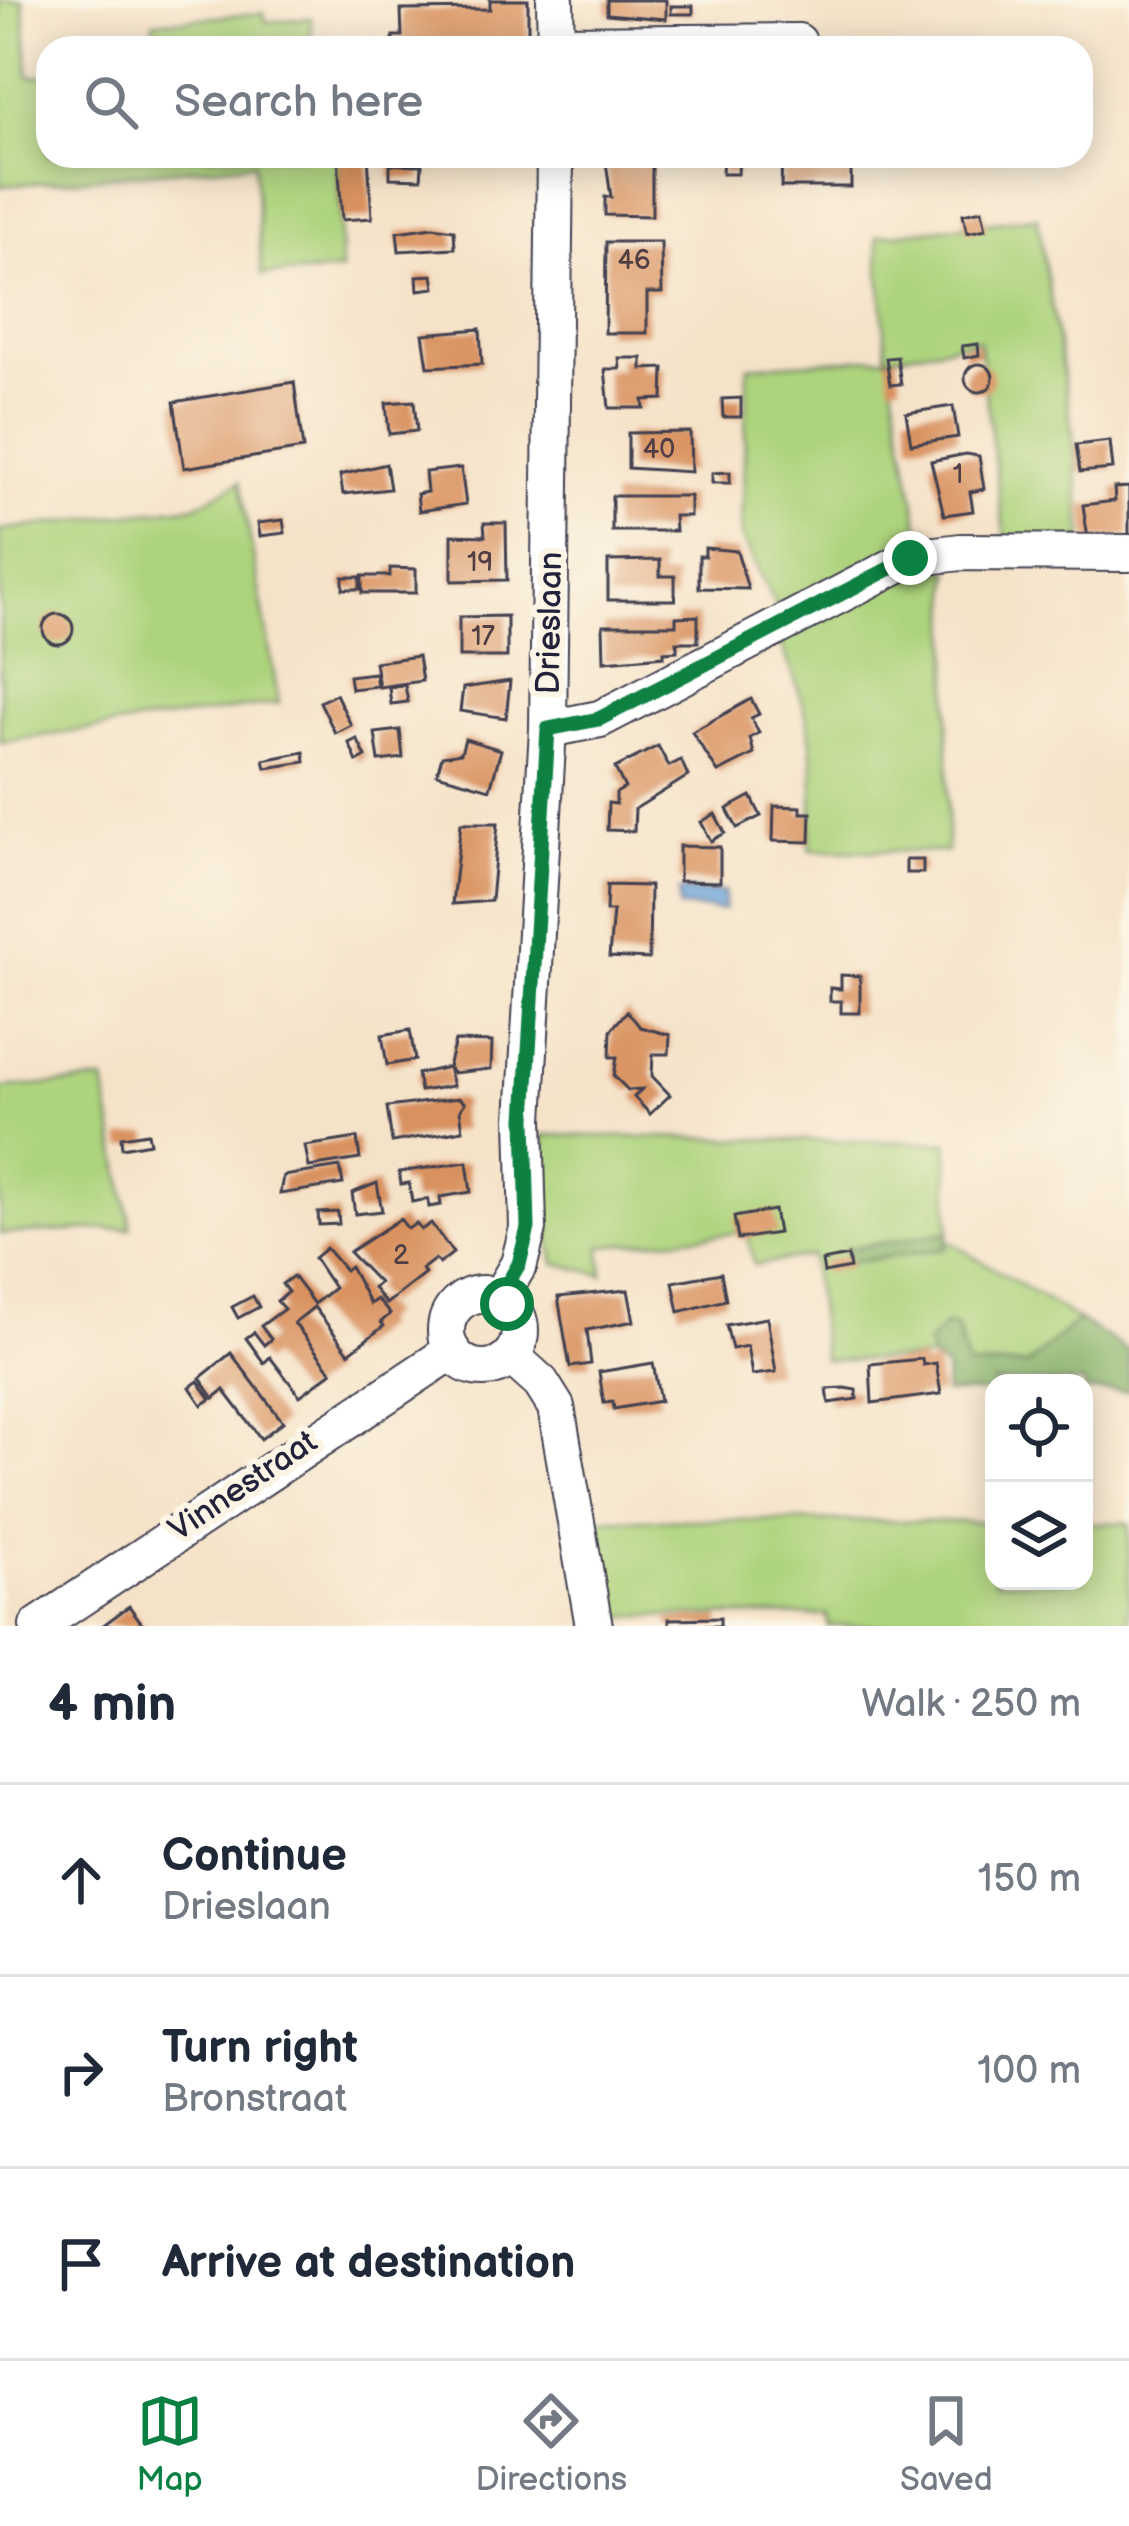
<!DOCTYPE html>
<meta charset="utf-8">
<style>
:root{--surface:#fff;--page:#f6f6f7;--text:#1f2937;--muted:#747a83;--line:#e0e1e3;--accent:#0b8043}
body{margin:0;font-family:"Balsamiq Sans",sans-serif;background:var(--page);color:var(--text)}
.controls{position:absolute;right:36px;bottom:36px;display:grid;overflow:hidden;border-radius:24px;box-shadow:0 6px 30px #0003}
.controls button{width:108px;height:108px;display:grid;place-items:center;padding:0;border:0;border-bottom:3px solid var(--line);background:var(--surface);color:var(--text);font:60px sans-serif}
.stop{position:absolute;width:36px;height:36px;margin:-27px;border:9px solid #0b8043;border-radius:50%;background:#fff}
.stop.end{background:#0b8043;border-color:#fff;box-shadow:0 3px 12px #0008}
.list{margin:0;padding:0;list-style:none}
h2{display:flex;justify-content:space-between;align-items:center;height:156px;margin:0;padding:0 48px;font-size:51px}
h2 small{font-size:39px;font-weight:400;color:var(--muted)}
.list li{display:grid;grid-template-columns:78px 1fr auto;gap:36px;align-items:center;box-sizing:border-box;height:192px;padding:0 48px;border-top:3px solid var(--line)}
.list b{display:block;font-size:45px;white-space:nowrap}
.list p{margin:0;font-size:39px;white-space:nowrap;color:var(--muted)}
.list em{font-size:39px;font-style:normal;color:var(--muted)}
.icon{flex:none;width:66px;height:66px;fill:none;stroke:currentColor;stroke-width:2;stroke-linecap:round;stroke-linejoin:round}
.map{position:relative;flex:none;width:1129px;height:1626px;overflow:hidden}
.search{position:absolute;background:var(--surface);box-shadow:0 6px 30px #0003;left:36px;right:36px;top:36px;height:132px;display:flex;align-items:center;gap:30px;box-sizing:border-box;padding:0 42px;border-radius:36px;color:var(--muted);font-size:45px}
.sheet{height:732px;background:var(--surface)}
nav{display:flex;justify-content:space-around;align-items:center;box-sizing:border-box;height:168px;border-top:3px solid var(--line);background:var(--surface);font-size:33px;color:var(--muted)}
nav a{display:grid;justify-items:center;gap:6px}
nav .on{color:var(--accent)}
.map>svg:first-child{display:block}
</style>
<div class="map">
<svg width="1129" height="1626" viewBox="0 0 1129 1626">
<rect width="100%" height="100%" fill="#fcf5e5"/>
<filter id="ink" filterUnits="userSpaceOnUse"><feTurbulence type="fractalNoise" baseFrequency=".00833" numOctaves="2"/><feDisplacementMap in="SourceGraphic" scale="24" xChannelSelector="R" yChannelSelector="G"/><feConvolveMatrix kernelMatrix="1 2 1 2 8 2 1 2 1" color-interpolation-filters="sRGB"/></filter>
<filter id="wash" filterUnits="userSpaceOnUse"><feTurbulence type="fractalNoise" baseFrequency=".004" numOctaves="4" result="noise"/><feDisplacementMap in="SourceGraphic" scale="48" xChannelSelector="R" yChannelSelector="G"/><feGaussianBlur stdDeviation="2.7" result="paint"/><feColorMatrix in="noise" values="0 0 0 0 0 0 0 0 0 0 0 0 0 0 0 0 0 1.4 0 .05"/><feComposite in="paint" operator="in"/></filter>
<g filter="url(#wash)">
<rect width="100%" height="100%" fill="#f5e3c9"/>
<!-- green -->
<g fill="#add37d" stroke="#687a5c" stroke-width="3">
<path d="M0 0H23L29 77 48 75V156H338L341 271 262 275 254 163 0 186Z"/>
<path d="M264 13 266 22 311 18 312 48H155L153 22Z"/>
<path d="M1037 217 1073 435 1083 539 1005 540 979 340 888 357 921 537 776 607 741 535 748 366 887 357 877 236Z"/>
<path d="M240 482 279 703 0 742V530L195 506Z"/>
<path d="M927 571H950L947 852 810 850C816 752 817 728 778 637L882 585Z"/>
<path d="M104 1081 131 1228 0 1234V1088Z"/>
<path d="M544 1135 948 1143 949 1232 846 1249H944L949 1241 1078 1320 1028 1365 967 1367 960 1335 928 1343 932 1359 824 1360 811 1256 754 1265 747 1232 601 1246 603 1275 555 1263 548 1230Z"/>
<path d="M596 1519 994 1522V1581H1084V1523H1129V1626H828L827 1615 611 1616Z"/>
</g>
<!-- forest -->
<g fill="#8ab56c" stroke="#566c54" stroke-width="3">
<path d="M949 1232 945 1249 847 1263 845 1249Z"/>
<path d="M1078 1320 1129 1351V1391H1084V1383H994V1392L945 1393 946 1369 932 1359 928 1343 945 1325 956 1326 968 1367 1027 1365Z"/>
</g>
<!-- water -->
<path fill="#69a3d9" stroke="#46628a" stroke-width="3" d="M679 891 724 892V910L679 908Z"/>
<g id="blocks">
<!-- building -->
<g fill="#d9925f">
<path d="M490 0H528V48H394L393 36H402L401 10 490 9Z"/>
<path d="M607 0H666V19L607 14Z"/>
<rect x="671" y="6" width="22" height="8"/>
<path d="M338 156H368L372 218 342 220Z"/>
<path d="M605 156H652V216L605 215V197H611Z"/>
<path d="M723 156H739L738 174H722Z"/>
<path d="M782 156H851V187H781Z"/>
<path d="M390 164 422 165 421 179 390 178Z"/>
<path d="M982 210 986 229 967 233 963 214Z"/>
<path d="M433 227 454 230 455 248 399 251 397 232Z"/>
<path d="M606 242H661L662 293H647V333H605Z"/>
<path d="M433 275 435 288 418 290 417 276Z"/>
<path d="M480 329 482 364 428 367 423 334Z"/>
<path d="M978 344 979 355 964 358 962 346Z"/>
<path d="M897 357 901 384 890 385 886 358Z"/>
<path d="M619 358H642V369L664 368 663 399 643 400 644 408H609L605 369H620Z"/>
<circle cx="979" cy="378" r="14"/>
<path d="M294 382 303 449 184 468 174 402Z"/>
<path d="M741 398V417H723L722 399Z"/>
<path d="M414 401 417 431 389 434 386 403Z"/>
<path d="M953 406 958 437 911 444 906 413Z"/>
<path d="M690 432 691 472 628 468V433Z"/>
<path d="M1110 441 1113 469 1080 472 1076 445Z"/>
<path d="M966 454 979 456 984 489 970 492 973 511 944 515 931 461Z"/>
<path d="M386 464 390 489 343 494 340 475Z"/>
<path d="M461 468 466 504 419 511 417 494 427 492 425 472Z"/>
<path d="M730 472V483H712V473Z"/>
<path d="M1129 487V536L1088 539 1083 505 1115 501 1114 488Z"/>
<path d="M612 496H690V516H674L675 531H612Z"/>
<path d="M283 520 285 533 260 536 258 523Z"/>
<path d="M484 523H506L507 580 452 581V535L485 536Z"/>
<path d="M705 548 737 551 748 589 699 588V556H705Z"/>
<path d="M660 560V576H675V600H608V561Z"/>
<path d="M390 568 416 569V593H362V576H390Z"/>
<rect x="343" y="577" width="17" height="12"/>
<circle cx="58" cy="629" r="15"/>
<path d="M507 616V657H459V617Z"/>
<path d="M698 616V642H677V651L664 652V656L604 661 603 625H676V617Z"/>
<path d="M418 656 422 681 379 687 375 662Z"/>
<path d="M375 673 377 686 351 689 349 676Z"/>
<path d="M510 681 506 718 460 711 463 688Z"/>
<path d="M405 685 408 702 391 704 389 688Z"/>
<path d="M336 694 351 725 335 733 320 702Z"/>
<path d="M751 699 759 714 751 718 759 733 750 738 754 754 718 772 692 732Z"/>
<path d="M400 730 403 758 379 761 375 733Z"/>
<path d="M357 739 366 757 357 762 349 743Z"/>
<path d="M465 739 501 750 490 789 437 774 442 756 461 753Z"/>
<path d="M658 746 669 766 681 760 688 776 635 809 634 831 607 830 608 803 616 804V793L625 788 615 768Z"/>
<path d="M304 752 305 762 266 768 264 760Z"/>
<path d="M751 796 761 816 737 828 727 809Z"/>
<path d="M774 806 801 807V813H811L810 842 773 841Z"/>
<path d="M715 814 725 833 711 841 701 822Z"/>
<path d="M461 823H498L491 901 452 904Z"/>
<path d="M679 846 720 847V882L679 881Z"/>
<rect x="906" y="860" width="17" height="13"/>
<path d="M607 885 650 886 649 959 609 957 613 911H606Z"/>
<path d="M841 975 860 976V1013H841V1001H830V988L841 989Z"/>
<path d="M627 1011 640 1027 670 1035 669 1054H653L652 1076 670 1095 650 1114 634 1097 642 1089 628 1090 614 1076 617 1057H610L611 1030Z"/>
<path d="M410 1030 415 1060 387 1065 382 1035Z"/>
<path d="M455 1041 492 1042 491 1069 453 1073 448 1067Z"/>
<path d="M448 1067 453 1086 420 1091 417 1074Z"/>
<path d="M459 1098 465 1103 460 1110 463 1130 392 1142 387 1107Z"/>
<path d="M148 1133 150 1143 122 1148 121 1137Z"/>
<path d="M357 1138 360 1159 309 1167 305 1146Z"/>
<path d="M467 1162 471 1192 440 1197 441 1205 429 1207 428 1199 412 1202 409 1183 401 1184 399 1172Z"/>
<path d="M340 1167 343 1184 280 1194 283 1176Z"/>
<path d="M377 1183 382 1211 355 1214 352 1193Z"/>
<path d="M774 1210 778 1233 738 1239 734 1217Z"/>
<path d="M338 1212 339 1224 319 1225 318 1213Z"/>
<path d="M400 1219 408 1229 416 1223 421 1230 431 1223 453 1253 439 1264 435 1259 422 1269 425 1274 386 1304 373 1288 379 1283 349 1252Z"/>
<path d="M326 1248 345 1270 350 1267 370 1304 377 1299 390 1314 381 1322 384 1326 349 1353 314 1307 294 1323 332 1372 300 1396 270 1357 264 1363 246 1338 254 1332 264 1345 271 1339 261 1326 284 1309 277 1301 288 1292 282 1284 293 1276 314 1304 334 1288 314 1258Z"/>
<path d="M848 1256 850 1268 824 1273 822 1261Z"/>
<path d="M721 1273 726 1300 679 1312 673 1282Z"/>
<path d="M628 1290 634 1321 587 1330 591 1364 570 1367 558 1297Z"/>
<path d="M253 1296 259 1307 238 1318 232 1307Z"/>
<path d="M767 1318 776 1372 752 1375 747 1346 732 1349 726 1325Z"/>
<path d="M231 1353 283 1422 261 1439 224 1390 214 1398 200 1378Z"/>
<path d="M922 1359 923 1365 936 1363 941 1394 872 1403 870 1364Z"/>
<path d="M653 1363 660 1401 614 1409 613 1402 604 1403 599 1372Z"/>
<path d="M198 1381 211 1399 202 1405 190 1387Z"/>
<path d="M844 1388 856 1390 857 1399 829 1403 827 1389Z"/>
<path d="M129 1606 144 1626H102Z"/>
<path d="M720 1618V1626H669V1619Z"/>
</g>
</g>
</g>
<g filter="url(#ink)">
<use href="#blocks" fill-opacity="0" stroke="#423f50" stroke-width="3"/>
<g fill="none" stroke-linecap="round" stroke-linejoin="round">
<defs>
<g id="minor">
<path d="M555 0 556 48"/>
<path d="M556 44 798 42"/>
<path d="M548 729 600 719 910 558 961 552 1129 553"/>
<circle cx="483" cy="1331" r="37"/>
<path d="M499 1298 519 1264 528 1228 525 1119 548 729 555 156"/>
<path d="M511 1356 541 1383 556 1407 594 1626"/>
<path d="M38 1626 452 1351"/>
</g>
</defs>
<!-- minor casing -->
<use href="#minor" stroke="#423f50" stroke-width="40"/>
<!-- minor -->
<use href="#minor" stroke="#fff" stroke-width="36"/>
</g>
</g>
<g fill="none" stroke-linecap="round" stroke-linejoin="round" filter="url(#ink)">
<!-- route -->
<path stroke="#0b8043" stroke-width="15" d="M507 1304 499 1298 519 1264 528 1228 525 1119 548 729 599 719 910 558"/>
</g>
<g text-anchor="middle" dominant-baseline="central" stroke-width="12" stroke-linejoin="round" paint-order="stroke">
<!-- number labels -->
<g font-size="27" fill="#503e44">
<text x="634" y="261">46</text>
<text x="659" y="450">40</text>
<text x="958" y="475">1</text>
<text x="480" y="563">19</text>
<text x="483" y="637">17</text>
<text x="401" y="1256">2</text>
</g>
<!-- street labels -->
<g font-size="33" fill="#22223b" stroke="#fcf5e5">
<text transform="translate(550 623) rotate(-89)">Drieslaan</text>
<text transform="translate(243 1486) rotate(-34)">Vinnestraat</text>
</g>
</g>
</svg>
<div class="controls">
<button><svg class="icon" aria-label="locate" viewBox="0 0 24 24"><circle cx="12" cy="12" r="6"/><path d="M12 2v4M12 18v4M2 12h4M18 12h4"/></svg></button>
<button><svg class="icon" aria-label="layers" viewBox="0 0 24 24"><path d="M12 4l9 5-9 5-9-5zM3 14l9 5 9-5"/></svg></button>
</div>
<div class="stop" style="left:507px;top:1304px"></div>
<div class="stop end" style="left:910px;top:558px"></div>
<div class="search"><svg class="icon" aria-label="search" viewBox="0 0 24 24"><circle cx="10" cy="10" r="6"/><path d="M15 15l6 6"/></svg>Search here</div>
</div>
<section class="sheet">
<h2>4 min<small>Walk · 250 m</small></h2>
<ul class="list">
<li><svg class="icon" aria-label="ahead" viewBox="0 0 24 24"><path d="M12 20V5M6 11l6-6 6 6"/></svg><div><b>Continue</b><p>Drieslaan</p></div><em>150 m</em></li>
<li><svg class="icon" aria-label="right" viewBox="0 0 24 24"><path d="M7 20v-9h11M14 6l5 5-5 5"/></svg><div><b>Turn right</b><p>Bronstraat</p></div><em>100 m</em></li>
<li><svg class="icon" aria-label="arrive" viewBox="0 0 24 24"><path d="M6 21V4h12l-3 4 3 4H6"/></svg><div><b>Arrive at destination</b></div></li>
</ul>
</section>
<nav>
<a class="on"><svg class="icon" aria-label="map" viewBox="0 0 24 24"><path d="M3 6l6-2 6 2 6-2v14l-6 2-6-2-6 2zM9 4v14M15 6v14"/></svg>Map</a>
<a><svg class="icon" aria-label="directions" viewBox="0 0 24 24"><path d="M12 3l9 9-9 9-9-9zM9 14v-3h6M13 9l2 2-2 2"/></svg>Directions</a>
<a><svg class="icon" aria-label="saved" viewBox="0 0 24 24"><path d="M7 4h10v16l-5-4-5 4z"/></svg>Saved</a>
</nav>
